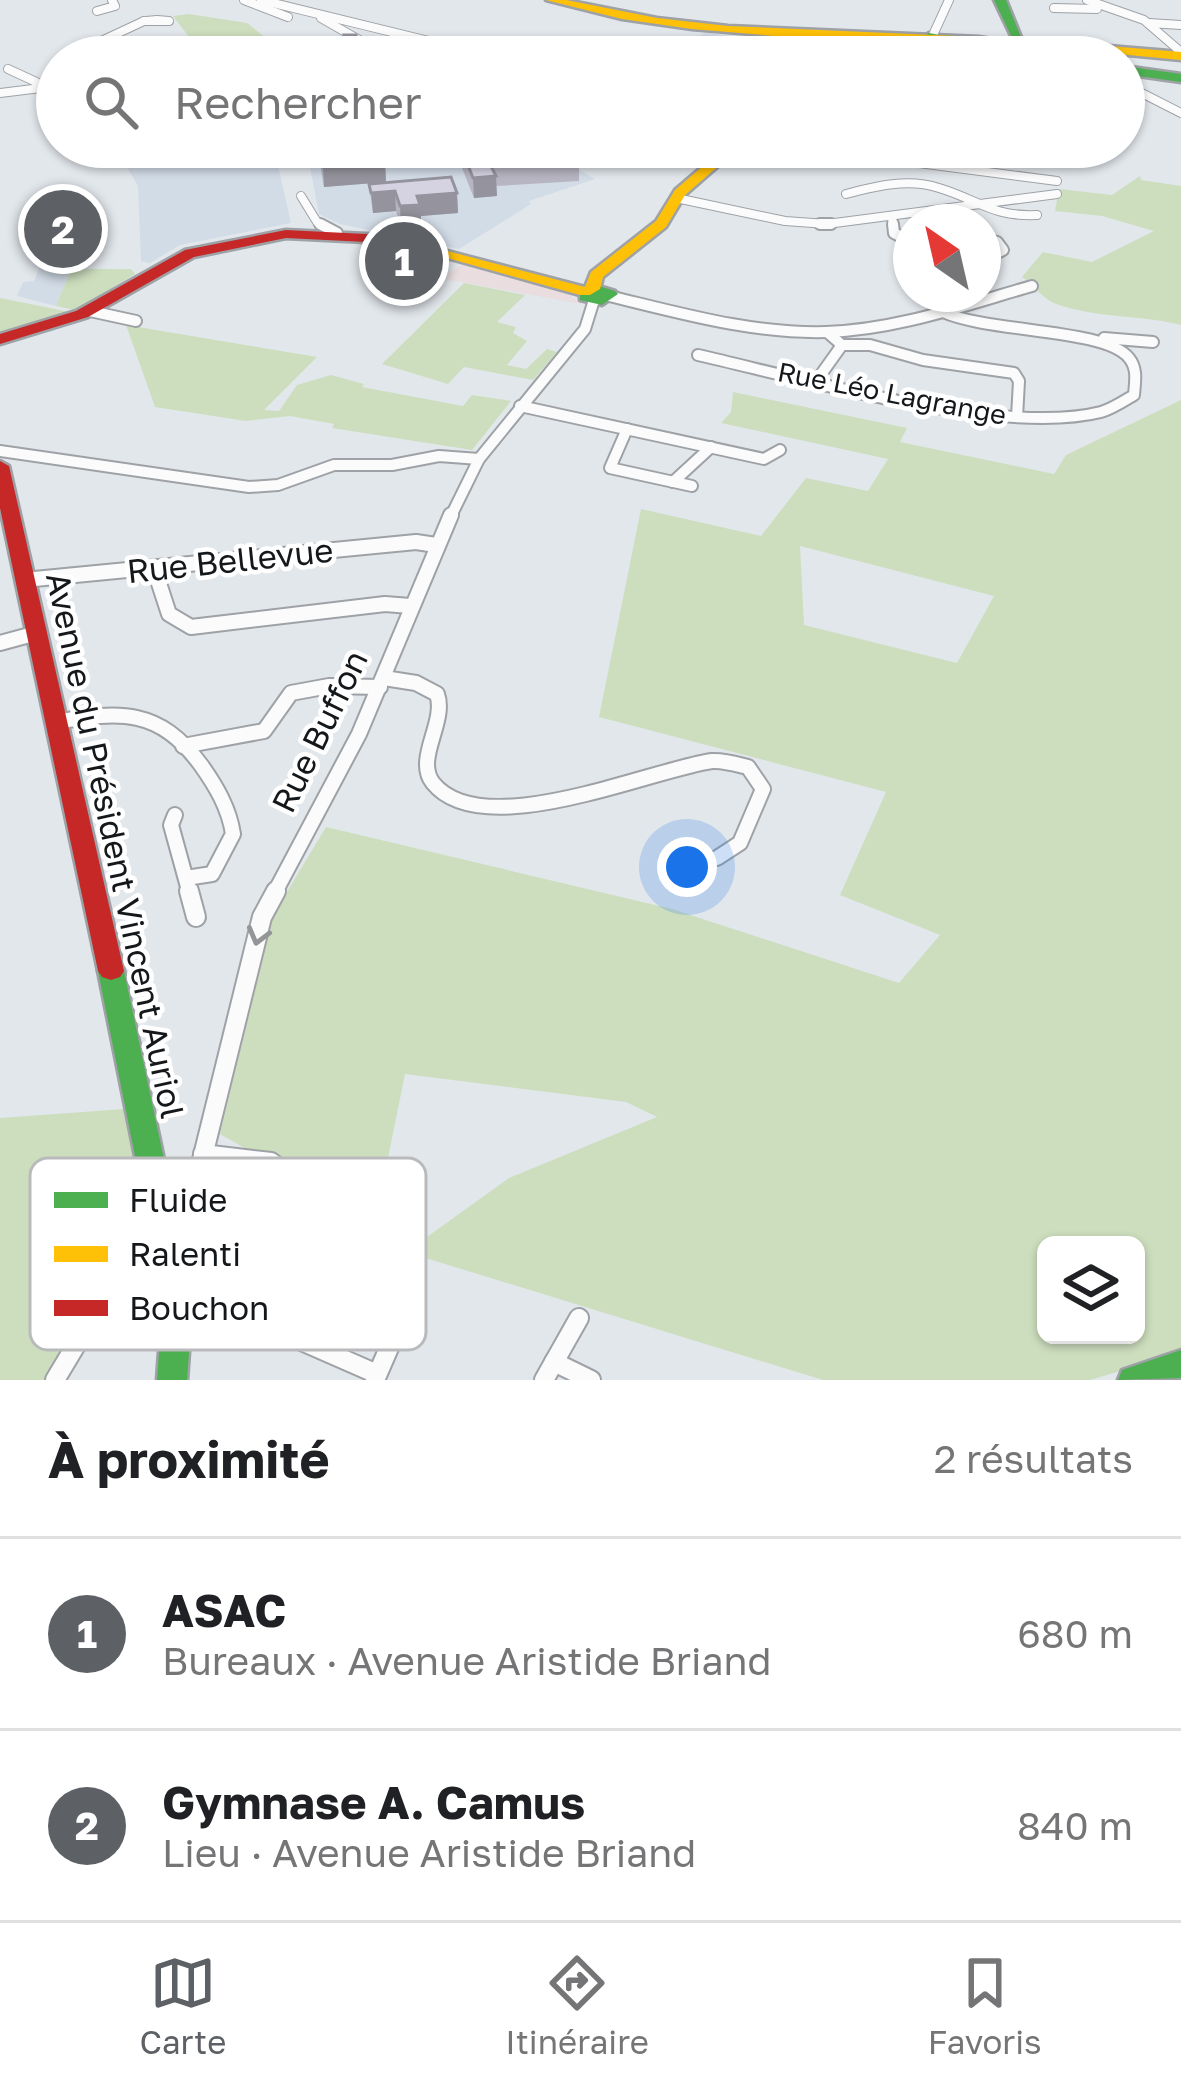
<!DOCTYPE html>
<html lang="fr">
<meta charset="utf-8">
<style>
:root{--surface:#fff;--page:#f2f2f2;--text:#202124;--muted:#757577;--line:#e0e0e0;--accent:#5d6064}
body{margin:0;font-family:"Golos Text",sans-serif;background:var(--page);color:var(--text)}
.controls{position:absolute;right:36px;bottom:36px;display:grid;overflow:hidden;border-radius:18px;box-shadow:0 3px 9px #0004}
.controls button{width:108px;height:108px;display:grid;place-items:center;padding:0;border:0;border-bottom:3px solid var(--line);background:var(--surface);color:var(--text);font:60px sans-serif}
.compass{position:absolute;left:893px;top:204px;width:108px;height:108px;border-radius:50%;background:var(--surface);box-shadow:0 3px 9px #0004;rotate:326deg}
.you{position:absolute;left:687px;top:867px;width:42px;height:42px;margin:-30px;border:9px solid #fff;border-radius:50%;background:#1a73e8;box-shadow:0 0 0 18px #1a73e833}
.badge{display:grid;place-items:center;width:78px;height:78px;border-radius:50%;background:var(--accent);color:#fff;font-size:39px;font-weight:700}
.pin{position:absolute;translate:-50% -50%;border:6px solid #fff;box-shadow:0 3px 12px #0006}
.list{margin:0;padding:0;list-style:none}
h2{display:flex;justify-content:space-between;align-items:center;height:156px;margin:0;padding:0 48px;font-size:51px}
h2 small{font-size:39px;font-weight:400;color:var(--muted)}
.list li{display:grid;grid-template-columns:78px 1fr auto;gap:36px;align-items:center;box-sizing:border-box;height:192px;padding:0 48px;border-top:3px solid var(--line)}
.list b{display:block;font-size:45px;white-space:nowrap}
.list p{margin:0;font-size:39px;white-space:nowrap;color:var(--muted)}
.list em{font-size:39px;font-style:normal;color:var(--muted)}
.icon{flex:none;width:66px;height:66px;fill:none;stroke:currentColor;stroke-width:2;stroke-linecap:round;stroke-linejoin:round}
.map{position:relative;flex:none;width:1181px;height:1380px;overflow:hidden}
.search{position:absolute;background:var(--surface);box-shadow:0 3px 9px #0004;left:36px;right:36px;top:36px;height:132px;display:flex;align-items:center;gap:30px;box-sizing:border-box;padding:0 42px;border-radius:66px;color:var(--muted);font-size:45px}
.sheet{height:540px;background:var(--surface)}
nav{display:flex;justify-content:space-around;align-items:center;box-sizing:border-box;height:168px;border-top:3px solid var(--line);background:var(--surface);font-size:33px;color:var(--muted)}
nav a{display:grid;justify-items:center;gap:6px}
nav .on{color:var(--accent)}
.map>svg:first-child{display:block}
</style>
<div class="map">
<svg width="1181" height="1380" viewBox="0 0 1181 1380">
<rect width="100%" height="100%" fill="#e2e7ec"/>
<!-- built -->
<g fill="#d2dce7">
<path d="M707 32 748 41 724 54 728 57H654Z"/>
<path d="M224 147H274L291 223 180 245 150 263 141 261 138 186 119 154Z"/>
<path d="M306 147H539L595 179 529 201 531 204 459 249 340 224 319 214Z"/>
<path d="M75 259 56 306 17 296 23 282 34 281 39 269V262L30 260Z"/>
</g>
<!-- industrial -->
<path fill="#e9dde0" d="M462 265 566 292 581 304 440 278Z"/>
<!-- green -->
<g fill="#cddebe" fill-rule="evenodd">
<path d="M189 14 247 23 270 41 296 48 327 51 354 46 368 57H204L173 16Z"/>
<path d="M1140 176 1141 180 1181 186V325C1142 315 1098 318 1059 305 1041 299 1035 285 1022 277L1043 252 1092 262 1154 231 1102 216 1055 211 1059 189 1112 195Z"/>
<path d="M71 269H131L135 274 75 310 56 306Z"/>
<path d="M464 283 525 295 497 322 516 327 513 333 527 341 507 365 526 369 547 349 557 352 533 380 464 367 448 384 382 364Z"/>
<path d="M0 298 70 312 0 333Z"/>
<path d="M126 325 317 357 264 410 279 411 297 385 331 375 364 384 362 387 463 406 472 395 511 401 472 450 332 428 334 424 290 416 246 421 155 407Z"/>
<path d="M733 392 907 428 900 442 1054 474 1066 455 1181 400V1353L1090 1380H823L406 1252 509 1178 657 1117 626 1102 405 1074 375 1222 220 1134 273 915 326 827 672 909 899 983 940 935 840 895 886 792 599 717 641 509 761 536 806 478 868 491 888 459 721 423 731 412ZM800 546 994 596 957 663 804 625ZM1046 1245H1136V1335H1046Z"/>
<path d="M124 1109 148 1221 114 1265 44 1380H0V1118Z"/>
</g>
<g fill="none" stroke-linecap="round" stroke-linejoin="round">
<defs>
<g id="street-far3">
<path d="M244 0 288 17"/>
<path d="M261 0 494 57"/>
<path d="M1087 0 1144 20 1181 52"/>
<path d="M1054 8 1097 9"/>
<path d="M97 11 115 6 112 0"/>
<path d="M321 18 389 57"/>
<path d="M157 20 169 21H144H146Z"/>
<path d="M1149 23 1181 25"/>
<path d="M933 35 949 0"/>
<path d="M85 57 84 49 144 21"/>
<path d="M8 69 47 87"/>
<path d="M1124 84 1181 113"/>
<path d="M0 93 57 86"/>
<path d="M836 147 888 159 1057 181"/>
<path d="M937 163 998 147"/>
<path d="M846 194C876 186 908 178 939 188 979 200 992 217 1037 215"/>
<path d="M301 196 317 222 325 227"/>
<path d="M676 198 785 221 827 224 1057 194"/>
<path d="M892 217 893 227"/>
</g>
<g id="street-far2">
<path d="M320 224 337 233"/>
<path d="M820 224H831"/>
<path d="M893 224 894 233 911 242"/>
<path d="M983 239 997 242 1003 250 983 260"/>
<path d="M609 296C680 313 752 334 826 332 896 330 965 305 1032 286"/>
<path d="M90 311 136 321"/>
<path d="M827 332 842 345H870L923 360 1014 373 1019 381 1017 417"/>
<path d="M1104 338 1153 342"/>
<path d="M698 355C800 378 1002 437 1101 412 1112 409 1124 401 1134 395 1135 382 1138 369 1129 358 1105 328 989 333 943 312"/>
<path d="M817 380 842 345"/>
<path d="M520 406 764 459 780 450"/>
<path d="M627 429 610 468 692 486"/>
<path d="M0 451 249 487 278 485 334 465H392L439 456 479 459"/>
<path d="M673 482 711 447"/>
<path d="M450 518 479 459 585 329 594 300"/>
</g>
<g id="street-far1">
<path d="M154 568 169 614 191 627 385 604 410 606"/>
<path d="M24 580 416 542 436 545"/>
<path d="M0 643 37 633"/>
<path d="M384 678 416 683 437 694C447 722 414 759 433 783 482 844 649 770 712 761 723 760 736 764 748 767L763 789 740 843 717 858"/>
<path d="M56 722C121 711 159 708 201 765 216 786 229 808 233 834L212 874 186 878"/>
<path d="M183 746 264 731 291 693 329 686 380 687"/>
<path d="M175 815 171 825 190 894"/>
<path d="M274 894 359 734 451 515"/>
</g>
<g id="street">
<path d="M189 891 196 917"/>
<path d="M203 1154 271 1162 411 1275 415 1288 375 1380"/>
<path d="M281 1332 377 1374"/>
<path d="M554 1362 591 1380"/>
<path d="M55 1380 124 1265 197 1180 262 917 276 891"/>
<path d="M544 1380 579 1318"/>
</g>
<g id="fast">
<path d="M994 0H1006L1023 42 1013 40Z"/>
<path d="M929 33 939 35 909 57H895Z"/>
<path d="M1124 66 1181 74V82L1124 74Z"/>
<path d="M592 284 615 291 618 294 602 305 580 300V294Z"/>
<path d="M111 962 120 965 124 971 193 1296 187 1380H157L163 1296 98 971 102 965Z"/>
<path d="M1181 1350V1378L1118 1380 1122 1370Z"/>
</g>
<g id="slow">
<path d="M546 0H566L657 18 728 26 979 37 1036 46 1070 57 951 42 799 38 692 29 622 19Z"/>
<path d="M1048 41 1181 52V60L1044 47 1042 45Z"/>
<path d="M725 147H740L685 195 666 227 603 277 600 289 590 295H580L379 239 386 235 585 287 591 272 656 221 675 190Z"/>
</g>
<g id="jam">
<path d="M286 230 386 235 393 239 386 243 286 238 194 257 88 317 0 344V334L76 311 185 250Z"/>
<path d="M0 461 9 466 124 971 120 977 111 980 102 977 98 971 0 508Z"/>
</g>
</defs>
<!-- street-far3 casing -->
<use href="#street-far3" stroke="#9ea2a6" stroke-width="10"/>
<!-- street-far2 casing -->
<use href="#street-far2" stroke="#9ea2a6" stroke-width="14"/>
<!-- street-far1 casing -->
<use href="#street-far1" stroke="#9ea2a6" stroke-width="18"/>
<!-- street casing -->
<use href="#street" stroke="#9ea2a6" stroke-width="22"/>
<!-- fast casing -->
<use href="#fast" stroke="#9ea2a6" stroke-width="5"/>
<!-- slow casing -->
<use href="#slow" stroke="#9ea2a6" stroke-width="5"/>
<!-- jam casing -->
<use href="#jam" stroke="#9ea2a6" stroke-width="5"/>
<!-- street-far3 -->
<use href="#street-far3" stroke="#fbfbfc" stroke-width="8"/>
<!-- street-far2 -->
<use href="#street-far2" stroke="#fbfbfc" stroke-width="10"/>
<!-- street-far1 -->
<use href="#street-far1" stroke="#fbfbfc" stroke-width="14"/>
<!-- street -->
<use href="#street" stroke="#fbfbfc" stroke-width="18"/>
<!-- fast -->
<use href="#fast" fill="#4caf50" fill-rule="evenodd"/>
<!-- slow -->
<use href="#slow" fill="#ffc107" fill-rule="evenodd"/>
<!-- jam -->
<use href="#jam" fill="#c62828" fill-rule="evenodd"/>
</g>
<!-- wall -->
<g fill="#b7b5c2">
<path d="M317 147 379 149 385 162 386 182 324 187Z"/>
<path d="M459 147H483L579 161V181L496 186 497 196 474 198 460 163Z"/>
<path d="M369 184 457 193 458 213 421 216V225L401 227 396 211 373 213Z"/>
<path d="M84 207 86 222 76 239 42 240 37 220Z"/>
</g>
<!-- shaded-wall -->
<g fill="#95949e">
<path d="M385 162 386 182 324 187 323 167Z"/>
<path d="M496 176 497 196 474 198 473 178Z"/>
<path d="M395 191 396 211 373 213 371 193Z"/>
<path d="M457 193 458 213 421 216V225L401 227 400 206 417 196Z"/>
<path d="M84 207 86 222 76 239 73 224Z"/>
</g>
<!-- building -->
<g fill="#d5d3e2" stroke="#95949e" stroke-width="3">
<path d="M344 35H356L363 57H350Z"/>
<path d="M318 147H378L385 162 323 167Z"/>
<path d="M461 147H483L484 149 564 147 579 161 491 166 496 176 473 178Z"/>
<path d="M451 177 457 193 417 196 420 205 400 206 395 191 371 193 369 184Z"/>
<path d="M84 207 73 224 40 225 42 220H37L42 208Z"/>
</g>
<!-- one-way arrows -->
<defs><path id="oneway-chevron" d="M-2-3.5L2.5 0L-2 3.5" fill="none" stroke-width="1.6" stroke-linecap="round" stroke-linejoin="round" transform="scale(3)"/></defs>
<use stroke="#949597" href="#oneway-chevron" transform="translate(258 936) rotate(105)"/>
<g text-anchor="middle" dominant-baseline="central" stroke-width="9" stroke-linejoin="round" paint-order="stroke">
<!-- far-street labels -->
<g font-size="27" fill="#15181b" stroke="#fff">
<text transform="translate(892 393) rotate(11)">Rue Léo Lagrange</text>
</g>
<!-- street labels -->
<g font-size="33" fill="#15181b" stroke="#fff">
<text transform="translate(230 560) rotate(-6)">Rue Bellevue</text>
<text transform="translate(319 731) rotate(-64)">Rue Buffon</text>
<text transform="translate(116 845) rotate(78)">Avenue du Président Vincent Auriol</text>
</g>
</g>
<!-- legend -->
<rect x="30" y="1158" width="396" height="192" rx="18" fill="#fff" stroke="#b9babb" stroke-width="3"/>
<rect x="54" y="1192" width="54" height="16" fill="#4caf50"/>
<rect x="54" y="1246" width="54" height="16" fill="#ffc107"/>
<rect x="54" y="1300" width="54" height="16" fill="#c62828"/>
<g font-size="33" fill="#15181b">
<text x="129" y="1212">Fluide</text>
<text x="129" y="1266">Ralenti</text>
<text x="129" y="1320">Bouchon</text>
</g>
</svg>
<div class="controls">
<button><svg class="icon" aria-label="layers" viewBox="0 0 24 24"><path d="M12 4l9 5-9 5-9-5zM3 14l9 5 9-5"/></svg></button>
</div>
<svg class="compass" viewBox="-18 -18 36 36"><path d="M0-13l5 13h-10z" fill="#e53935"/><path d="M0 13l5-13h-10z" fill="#757577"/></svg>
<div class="you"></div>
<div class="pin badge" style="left:404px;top:261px">1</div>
<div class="pin badge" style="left:63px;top:229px">2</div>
<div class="search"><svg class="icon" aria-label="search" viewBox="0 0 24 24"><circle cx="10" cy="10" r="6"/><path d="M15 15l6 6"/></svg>Rechercher</div>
</div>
<section class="sheet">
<h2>À proximité<small>2 résultats</small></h2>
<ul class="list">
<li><span class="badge">1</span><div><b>ASAC</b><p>Bureaux · Avenue Aristide Briand</p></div><em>680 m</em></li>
<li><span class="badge">2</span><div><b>Gymnase A. Camus</b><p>Lieu · Avenue Aristide Briand</p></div><em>840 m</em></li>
</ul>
</section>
<nav>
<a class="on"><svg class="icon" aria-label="map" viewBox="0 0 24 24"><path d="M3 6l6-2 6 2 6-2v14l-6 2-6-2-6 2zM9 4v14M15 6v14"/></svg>Carte</a>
<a><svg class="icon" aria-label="directions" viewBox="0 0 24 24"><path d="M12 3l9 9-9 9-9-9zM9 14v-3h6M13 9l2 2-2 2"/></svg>Itinéraire</a>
<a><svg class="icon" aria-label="saved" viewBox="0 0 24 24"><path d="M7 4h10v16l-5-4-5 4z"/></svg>Favoris</a>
</nav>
